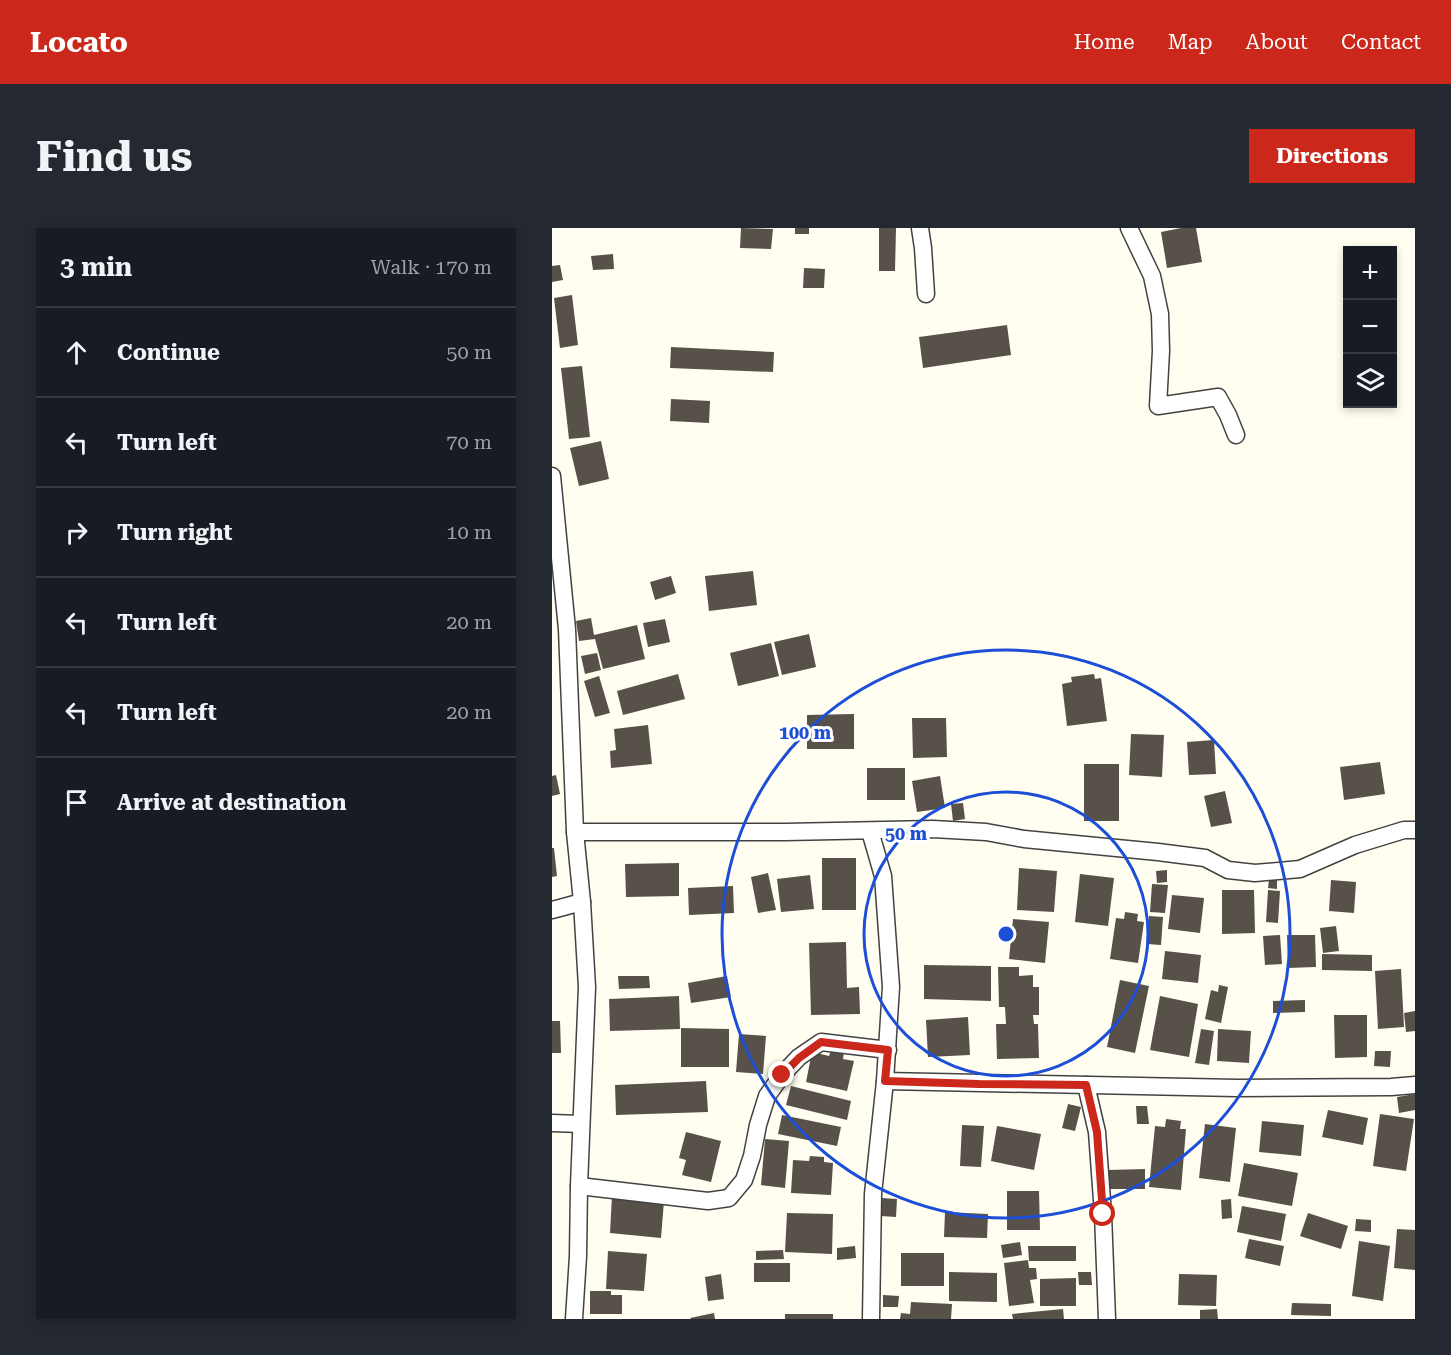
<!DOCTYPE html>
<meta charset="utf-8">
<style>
:root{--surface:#171b24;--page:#242831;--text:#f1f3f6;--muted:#9ea1a6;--line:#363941;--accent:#cb271b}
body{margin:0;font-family:"Roboto Serif",serif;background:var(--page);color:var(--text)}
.controls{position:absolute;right:18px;top:18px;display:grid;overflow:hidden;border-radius:0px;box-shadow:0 3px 9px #0003}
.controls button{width:54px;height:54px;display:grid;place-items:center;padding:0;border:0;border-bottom:2px solid var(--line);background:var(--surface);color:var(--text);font:30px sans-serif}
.stop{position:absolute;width:18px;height:18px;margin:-14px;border:4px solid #cb271b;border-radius:50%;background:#fff}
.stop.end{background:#cb271b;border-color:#fff;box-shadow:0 2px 6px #0008}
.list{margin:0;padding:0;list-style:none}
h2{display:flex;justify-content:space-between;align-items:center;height:78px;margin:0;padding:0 24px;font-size:26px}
h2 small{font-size:20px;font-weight:400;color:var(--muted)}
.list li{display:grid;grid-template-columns:39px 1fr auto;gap:18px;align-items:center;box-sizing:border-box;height:90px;padding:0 24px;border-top:2px solid var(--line)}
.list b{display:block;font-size:22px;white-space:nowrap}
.list em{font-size:20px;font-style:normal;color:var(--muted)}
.icon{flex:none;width:33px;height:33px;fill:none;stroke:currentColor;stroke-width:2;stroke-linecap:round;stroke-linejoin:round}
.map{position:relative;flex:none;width:863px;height:1091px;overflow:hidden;border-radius:0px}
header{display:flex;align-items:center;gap:36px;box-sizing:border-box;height:84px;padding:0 30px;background:var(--accent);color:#fff}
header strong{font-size:28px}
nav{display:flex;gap:33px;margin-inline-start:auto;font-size:21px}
.intro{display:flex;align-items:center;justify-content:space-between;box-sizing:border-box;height:144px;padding:0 36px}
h1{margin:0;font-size:42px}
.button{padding:15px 27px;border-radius:0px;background:var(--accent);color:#fff;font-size:21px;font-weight:700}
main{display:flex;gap:36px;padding:0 36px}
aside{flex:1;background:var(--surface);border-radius:0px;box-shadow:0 3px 9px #0003}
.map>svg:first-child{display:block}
</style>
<header>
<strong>Locato</strong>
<nav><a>Home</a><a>Map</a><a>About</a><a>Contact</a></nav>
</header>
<div class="intro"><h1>Find us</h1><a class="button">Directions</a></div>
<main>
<aside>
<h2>3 min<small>Walk · 170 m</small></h2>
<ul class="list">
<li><svg class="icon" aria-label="ahead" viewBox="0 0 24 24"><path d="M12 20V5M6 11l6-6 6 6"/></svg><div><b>Continue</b></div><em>50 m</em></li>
<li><svg class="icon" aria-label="left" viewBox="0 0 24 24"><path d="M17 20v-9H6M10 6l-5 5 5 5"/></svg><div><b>Turn left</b></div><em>70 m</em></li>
<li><svg class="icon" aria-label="right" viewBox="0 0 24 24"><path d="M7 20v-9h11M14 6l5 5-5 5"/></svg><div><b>Turn right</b></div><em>10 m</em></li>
<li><svg class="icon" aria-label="left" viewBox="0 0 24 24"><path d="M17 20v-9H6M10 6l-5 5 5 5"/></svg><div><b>Turn left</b></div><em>20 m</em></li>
<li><svg class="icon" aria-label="left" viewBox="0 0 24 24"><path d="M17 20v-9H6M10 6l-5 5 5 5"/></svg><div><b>Turn left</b></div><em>20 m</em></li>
<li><svg class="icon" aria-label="arrive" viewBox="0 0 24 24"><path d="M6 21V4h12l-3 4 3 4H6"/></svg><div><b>Arrive at destination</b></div></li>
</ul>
</aside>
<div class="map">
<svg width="863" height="1091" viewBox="0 0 863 1091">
<rect width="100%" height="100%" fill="#fffef0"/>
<!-- building -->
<g fill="#58514a">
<path d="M189 0 221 1 219 21 188 20Z"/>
<rect x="243" y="0" width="14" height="6"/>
<path d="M327 0H344L343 43H327Z"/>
<path d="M629 0H644L650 34 615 40 609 4Z"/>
<path d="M61 26 62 41 41 42 39 28Z"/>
<path d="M8 37 11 52 0 54V38Z"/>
<path d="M252 40 273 41 272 60H251Z"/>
<path d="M20 67 26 117 8 120 2 70Z"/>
<path d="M455 97 459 127 371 140 367 109Z"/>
<path d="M119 119 222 124 221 144 118 140Z"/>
<path d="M30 138 38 209 17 211 9 140Z"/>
<path d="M119 171 158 173 157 195 118 193Z"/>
<path d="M49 213 57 251 27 258 18 220Z"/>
<path d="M201 343 205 377 157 383 153 348Z"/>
<path d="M119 348 124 365 103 372 98 354Z"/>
<path d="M39 390 42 407 85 397 93 431 51 441 43 411 27 413 24 393Z"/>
<path d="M113 391 118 414 96 419 91 395Z"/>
<path d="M257 406 264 439 230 447 222 414Z"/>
<path d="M219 415 227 448 186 458 178 425Z"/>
<path d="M45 425 49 442 33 446 29 428Z"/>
<path d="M126 446 133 471 71 487 65 463Z"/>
<path d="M542 446 543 451 549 450 555 493 515 498 510 456 520 454 519 449Z"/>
<path d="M47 448 58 485 43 489 32 453Z"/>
<path d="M302 486V521H255V487Z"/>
<path d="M360 490H394L395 529 361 530Z"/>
<path d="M96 497 100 536 59 540 58 523 64 522 62 501Z"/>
<path d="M579 506 612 507 610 549 577 547Z"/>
<path d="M662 512 664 546 637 547 635 514Z"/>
<path d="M828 534 833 566 792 572 788 539Z"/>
<rect x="532" y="536" width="35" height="57"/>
<rect x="315" y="540" width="38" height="32"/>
<path d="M4 547 8 566 0 568V548Z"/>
<path d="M388 548 393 580 365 584 360 553Z"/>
<path d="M673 563 680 595 659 599 652 568Z"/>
<path d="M411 575 413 591 401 593 399 576Z"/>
<path d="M0 620H2L5 648 0 649Z"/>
<rect x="270" y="630" width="34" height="52"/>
<path d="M127 635V668L74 669 73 636Z"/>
<path d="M467 640 505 643 502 684 465 682Z"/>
<path d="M615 642V654L605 655 604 643Z"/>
<path d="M216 645 224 682 206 685 199 649Z"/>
<path d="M528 646 562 650 556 698 523 694Z"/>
<path d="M258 647 262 681 229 684 225 651Z"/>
<path d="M717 651 725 652V661L716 660Z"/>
<path d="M779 652 804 654 802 685 777 683Z"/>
<path d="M600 656 616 657 613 685 598 684Z"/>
<path d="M181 658 182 685 137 687 136 660Z"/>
<path d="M670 662H702L703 705 670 706Z"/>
<path d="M716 662 728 663 726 695 714 694Z"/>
<path d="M620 667 652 670 648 705 616 701Z"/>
<path d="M573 684 586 686 585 693 592 694 586 735 558 731 564 690 572 691Z"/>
<path d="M597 688 611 689 609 717 595 716Z"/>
<path d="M461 691 497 694 493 735 457 731Z"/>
<path d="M784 698 787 723 771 725 768 700Z"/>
<path d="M728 707 730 736 713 737 711 708Z"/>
<path d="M735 707H763L764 739 736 740Z"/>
<path d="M294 714 295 760 307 759 308 786 259 787 257 715Z"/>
<path d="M613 723 649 727 646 755 610 751Z"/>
<path d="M770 726 820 727V743L770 742Z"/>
<path d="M372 737 439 738V773L372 771Z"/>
<path d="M446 739H467V748L481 747V759H487V787H481L482 796H486L487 830 445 831 444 796H454L453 779H447Z"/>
<path d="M849 741 852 799 826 801 823 743Z"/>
<path d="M66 748H97L98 760 67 761Z"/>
<path d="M175 748 179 769 139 775 136 755Z"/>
<path d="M568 752 597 758 583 825 555 819Z"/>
<path d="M667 757 676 759 669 795 653 791 659 762 666 764Z"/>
<path d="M127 768 128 801 58 803 57 771Z"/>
<path d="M608 768 646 776 637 829 598 822Z"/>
<path d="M753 772V784L721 785V773Z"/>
<path d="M863 783V803L854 804 852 785Z"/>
<path d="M782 787H815V829L783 830Z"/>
<path d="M416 789 418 827 376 829 374 792Z"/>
<path d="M0 793H8L9 825H0Z"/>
<path d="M129 800 177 801V839H129Z"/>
<path d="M649 801 662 803 657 837 643 835Z"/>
<path d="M666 801 699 803 697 835 665 833Z"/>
<path d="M187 806 214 808 211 846 184 844Z"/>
<path d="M279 822 292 824 291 831 302 833 295 863 254 854 260 824 277 828Z"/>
<path d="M823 823H839L838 839 822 838Z"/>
<path d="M154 853 156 884 64 887 63 857Z"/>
<path d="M239 858 299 873 295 892 234 877Z"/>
<path d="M863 866V882L847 885 845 869Z"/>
<path d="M516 876 529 879 523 903 510 900Z"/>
<path d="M584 878H595L597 896H585Z"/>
<path d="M776 882 816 890 811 917 770 909Z"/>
<path d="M828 886 862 891 854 943 821 938Z"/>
<path d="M230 887 289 899 285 918 226 906Z"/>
<path d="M614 891 629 893 628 901H634L629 962 597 959 603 898 613 899Z"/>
<path d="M710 893 752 897 749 928 707 924Z"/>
<path d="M653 896 684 900 678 954 647 950Z"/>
<path d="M410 897 432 898 429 939 408 938Z"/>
<path d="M445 898 489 906 482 942 439 933Z"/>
<path d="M134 904 169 913 159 954 130 947 134 932 127 930Z"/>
<path d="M213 911 237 913 233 960 209 957Z"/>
<path d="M258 928 272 929V934L281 935 279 967 239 965 241 932 257 933Z"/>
<path d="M692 935 746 945 740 978 686 968Z"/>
<path d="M593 941V961H556V942Z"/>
<path d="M455 963H487L488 1002H455Z"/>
<path d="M60 968 112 973 109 1010 58 1005Z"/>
<path d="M330 970 345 971 344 989 329 988Z"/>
<path d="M679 971 680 990 670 991 669 972Z"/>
<path d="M690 978 734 986 729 1013 685 1004Z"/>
<path d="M393 984 436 986 435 1010 392 1009Z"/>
<path d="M235 985 281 986 280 1026 233 1024Z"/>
<path d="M756 985 796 998 789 1021 748 1008Z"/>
<path d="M804 991 819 992V1004L803 1003Z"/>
<path d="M845 1001 863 1002V1042L842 1040Z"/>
<path d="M697 1011 732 1018 728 1038 693 1030Z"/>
<path d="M807 1013 838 1018 831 1073 800 1068Z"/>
<path d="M468 1014 470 1027 451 1030 449 1017Z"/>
<path d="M303 1018 304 1030 285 1032V1020Z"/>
<path d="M476 1018H524V1033H477Z"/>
<path d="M231 1022 232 1031 204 1032V1023Z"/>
<path d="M56 1023 95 1026 92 1063 54 1061Z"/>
<rect x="349" y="1025" width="43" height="33"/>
<path d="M476 1032 477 1040H484L485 1051 478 1052 482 1075 457 1078 452 1035Z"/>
<rect x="202" y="1035" width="36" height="19"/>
<path d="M397 1044 445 1045V1074L397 1073Z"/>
<path d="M526 1044H539L540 1057H527Z"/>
<path d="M169 1046 172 1071 156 1073 153 1049Z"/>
<path d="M627 1046 665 1047 664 1078 626 1077Z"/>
<path d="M524 1050V1078H488V1051Z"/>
<path d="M38 1063H59V1067H70V1086H38Z"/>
<path d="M331 1067 347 1068 346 1079H331Z"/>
<path d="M359 1074 400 1076 399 1091H348L349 1085 358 1086Z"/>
<path d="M740 1075 779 1076V1088L739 1087Z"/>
<path d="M511 1081 512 1091H461L460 1086Z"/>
<path d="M665 1081 666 1091H648V1082Z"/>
<path d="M162 1085 163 1091H139L138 1090Z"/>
<rect x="233" y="1086" width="48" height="5"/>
</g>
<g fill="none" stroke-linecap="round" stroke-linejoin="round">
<defs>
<g id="minor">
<path d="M368 0 371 20 374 66"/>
<path d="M577 0 600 48 608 86 609 123 606 178 666 169 676 187 684 207"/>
<path d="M0 248 15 401 23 604 30 674 35 759 27 958 26 1028 22 1091"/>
<path d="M318 603 331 648 339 759 333 853 321 966 319 1091"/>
<path d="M23 604H233L381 601 434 604 472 611 606 624 653 630 676 642 703 645 748 641 803 617 852 602H863"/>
<path d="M0 682 30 674"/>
<path d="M333 853 685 860 839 859 863 857"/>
<path d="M534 857 545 904 551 986 555 1091"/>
<path d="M0 895 29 896"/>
<path d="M27 958 156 973 177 970 192 952 200 928 206 897 215 868 230 847 247 829 269 814 336 822"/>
</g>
</defs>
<!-- minor casing -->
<use href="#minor" stroke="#424242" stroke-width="19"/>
<!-- minor -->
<use href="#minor" stroke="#fff" stroke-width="16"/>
</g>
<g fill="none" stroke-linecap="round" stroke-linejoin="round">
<!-- route -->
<path stroke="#cb271b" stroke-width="8" d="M230 847 247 830 269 814 336 822 333 853 427 856 534 857 545 904 551 986"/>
</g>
<!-- distance rings -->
<g fill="none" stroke="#1d4ed8" stroke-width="3">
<circle cx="454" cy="706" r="142"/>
<circle cx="454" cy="706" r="284"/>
</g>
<circle cx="454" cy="706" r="9" fill="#1d4ed8" stroke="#fff" stroke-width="3"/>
<g font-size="18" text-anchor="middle" font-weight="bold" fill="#1d4ed8" stroke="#fff" stroke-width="6" stroke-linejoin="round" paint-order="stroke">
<text x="253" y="511">100 m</text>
<text x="354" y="612">50 m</text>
</g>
</svg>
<div class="controls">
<button>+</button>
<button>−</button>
<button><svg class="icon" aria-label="layers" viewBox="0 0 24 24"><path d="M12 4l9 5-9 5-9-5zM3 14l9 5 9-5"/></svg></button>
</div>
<div class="stop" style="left:551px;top:986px"></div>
<div class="stop end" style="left:230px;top:847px"></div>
</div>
</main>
